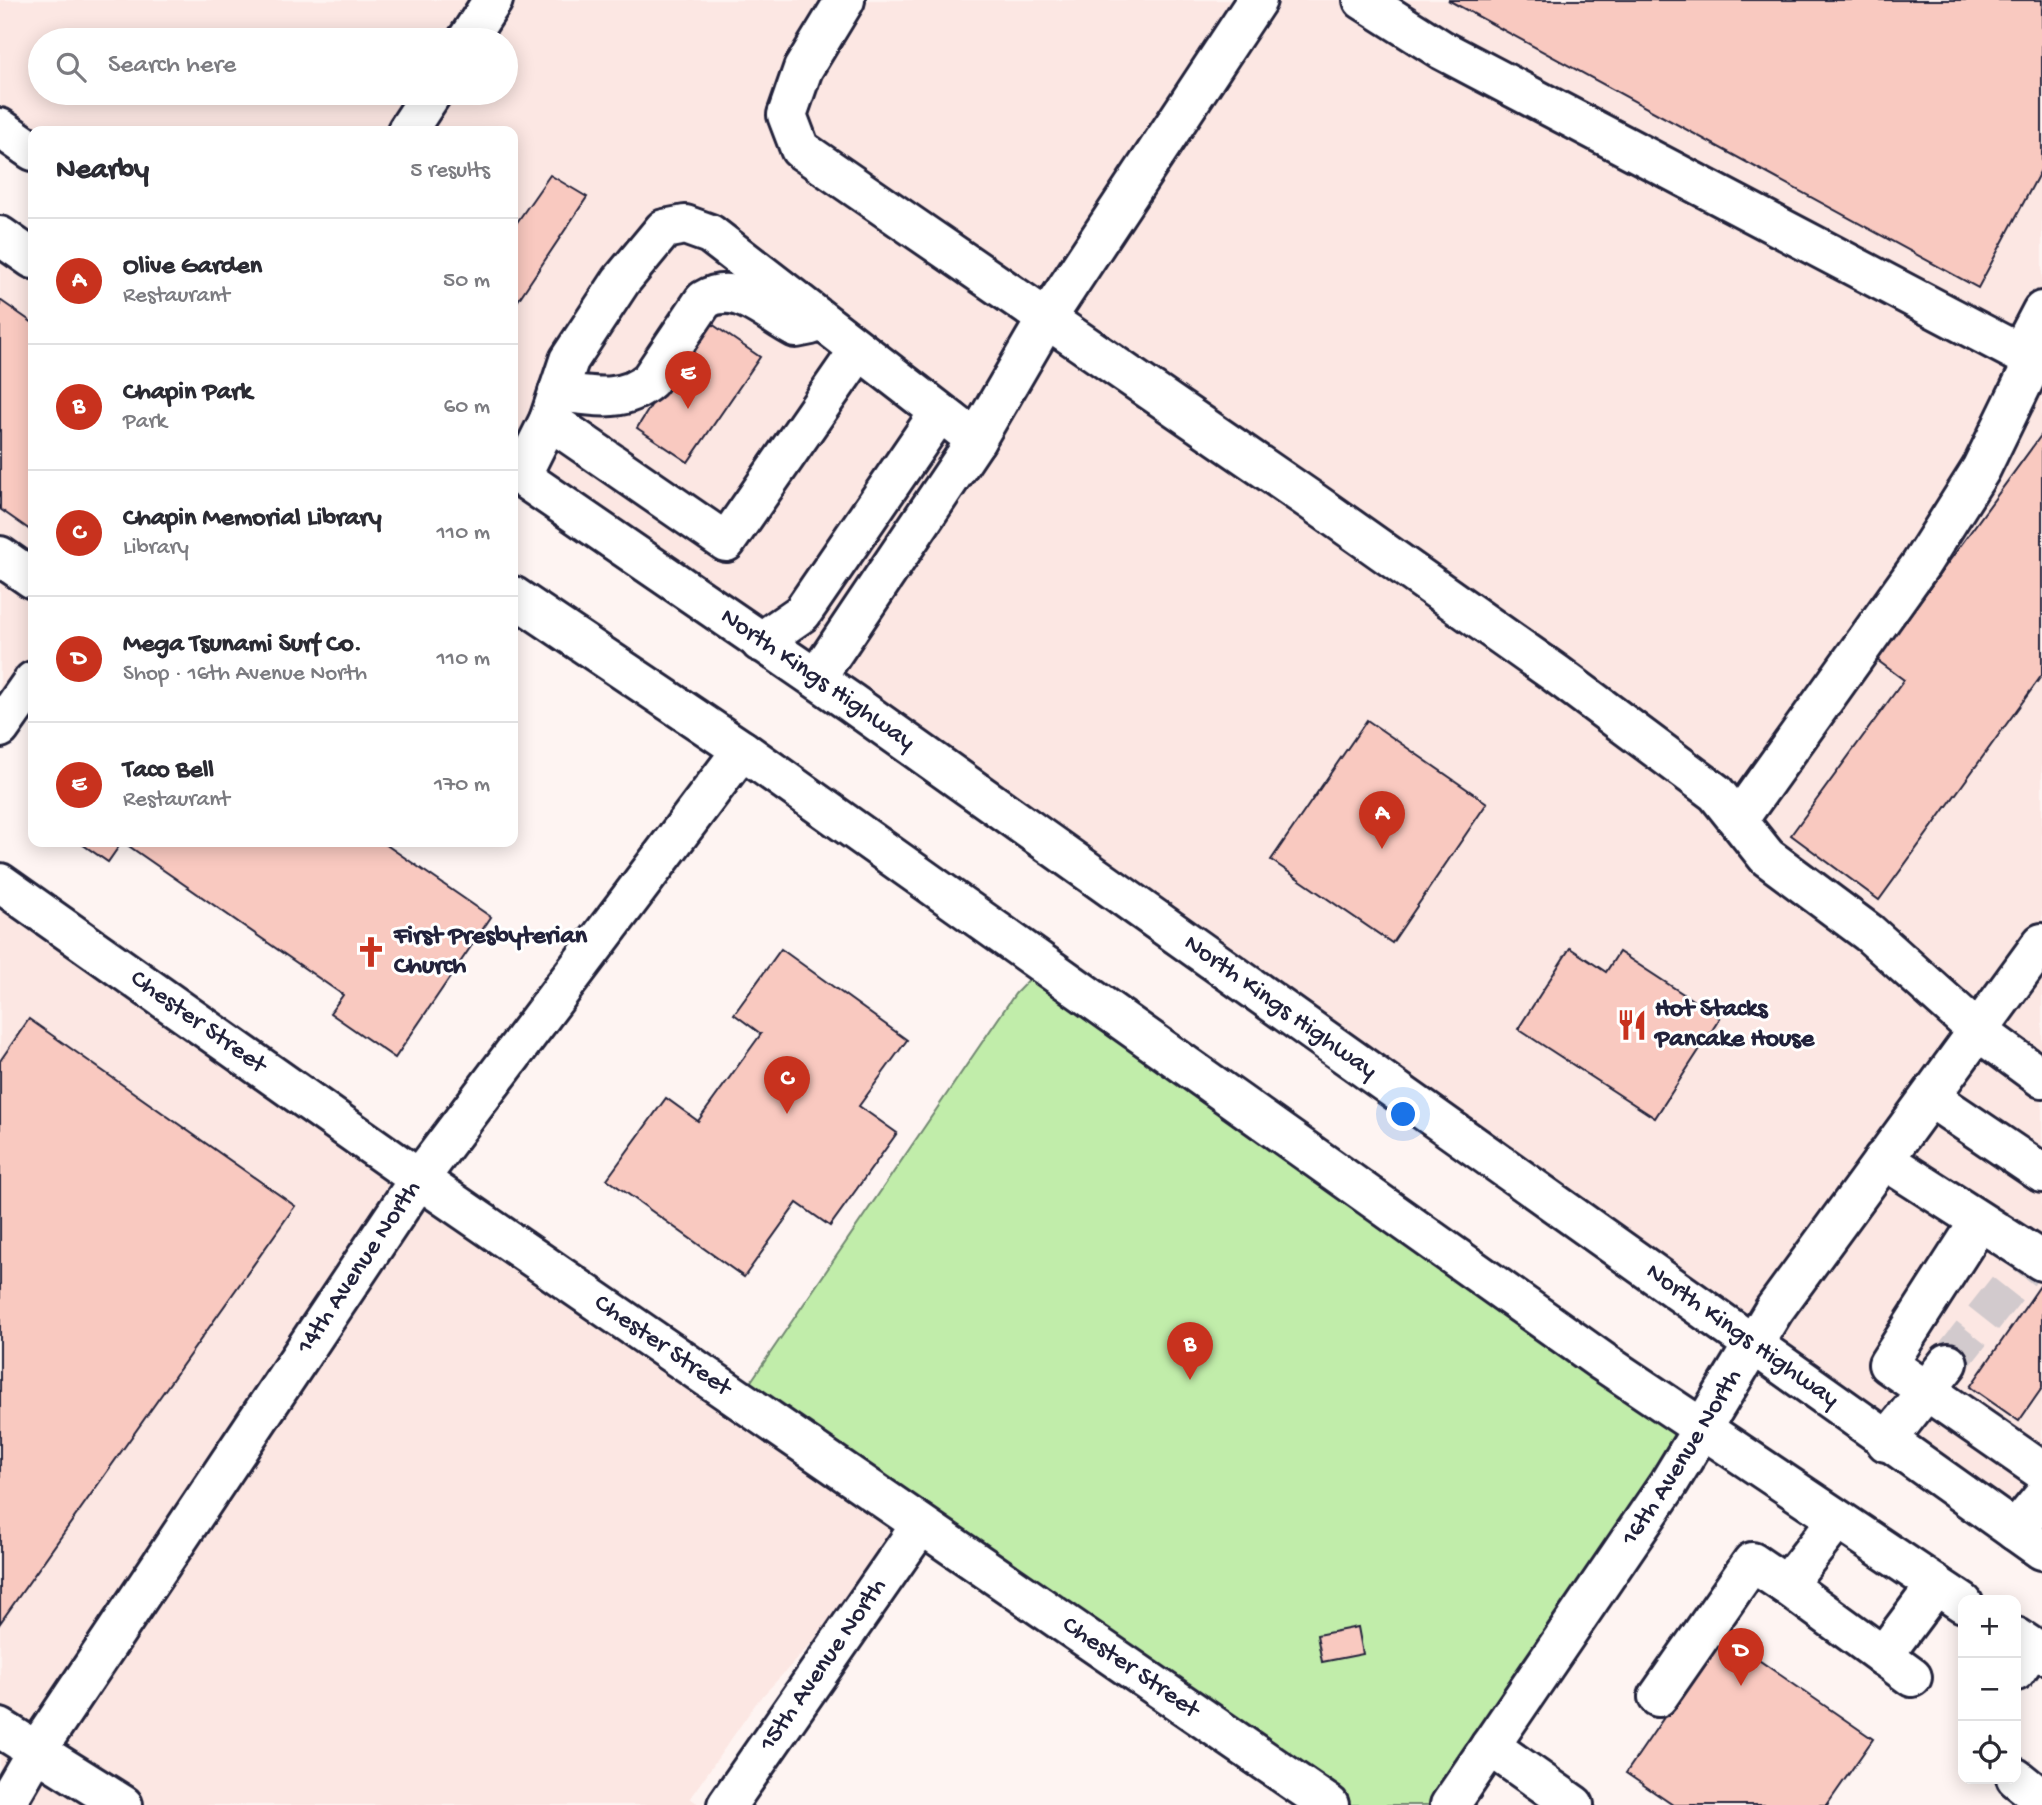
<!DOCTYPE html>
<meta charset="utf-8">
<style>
:root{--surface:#fff;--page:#f7f7f7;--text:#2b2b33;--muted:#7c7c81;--line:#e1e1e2;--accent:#c8321e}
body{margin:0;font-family:"Gochi Hand",sans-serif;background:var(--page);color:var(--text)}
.controls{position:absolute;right:21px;bottom:21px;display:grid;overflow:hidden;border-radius:14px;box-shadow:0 4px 18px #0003}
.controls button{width:63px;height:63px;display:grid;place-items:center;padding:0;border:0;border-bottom:2px solid var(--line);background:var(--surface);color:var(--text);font:35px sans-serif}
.you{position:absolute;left:1404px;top:1115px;width:24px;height:24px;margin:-18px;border:5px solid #fff;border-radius:50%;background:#1a73e8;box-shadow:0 0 0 10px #1a73e833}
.badge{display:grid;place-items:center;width:46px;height:46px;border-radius:50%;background:var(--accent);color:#fff;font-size:23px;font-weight:700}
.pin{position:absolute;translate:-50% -58px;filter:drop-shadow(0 2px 4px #0008)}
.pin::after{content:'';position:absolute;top:37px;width:24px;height:21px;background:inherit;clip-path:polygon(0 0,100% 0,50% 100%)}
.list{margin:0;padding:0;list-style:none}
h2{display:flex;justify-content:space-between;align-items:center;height:91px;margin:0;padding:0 28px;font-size:30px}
h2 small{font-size:23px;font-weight:400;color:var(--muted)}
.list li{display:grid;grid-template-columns:46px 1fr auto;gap:21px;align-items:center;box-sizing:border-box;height:126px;padding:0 28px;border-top:2px solid var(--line)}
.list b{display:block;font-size:26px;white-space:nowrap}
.list p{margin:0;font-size:23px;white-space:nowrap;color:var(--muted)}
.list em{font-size:23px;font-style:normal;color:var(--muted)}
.icon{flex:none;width:38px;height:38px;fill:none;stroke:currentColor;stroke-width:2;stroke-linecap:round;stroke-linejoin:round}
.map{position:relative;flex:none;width:2042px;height:1805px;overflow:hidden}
.search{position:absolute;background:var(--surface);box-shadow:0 4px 18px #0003;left:28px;top:28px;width:490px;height:77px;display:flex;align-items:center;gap:18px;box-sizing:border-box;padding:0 24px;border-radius:38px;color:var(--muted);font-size:26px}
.panel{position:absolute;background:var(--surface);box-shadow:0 4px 18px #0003;left:28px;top:126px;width:490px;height:721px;border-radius:14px}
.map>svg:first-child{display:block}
</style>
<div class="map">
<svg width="2042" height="1805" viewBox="0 0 2042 1805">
<rect width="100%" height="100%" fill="#fef4f2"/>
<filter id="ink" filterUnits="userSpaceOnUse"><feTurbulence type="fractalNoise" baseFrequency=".0143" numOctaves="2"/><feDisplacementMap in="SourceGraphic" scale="14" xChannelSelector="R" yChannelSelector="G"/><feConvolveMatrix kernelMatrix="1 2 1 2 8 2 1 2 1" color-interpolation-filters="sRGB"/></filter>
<g filter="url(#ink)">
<!-- built -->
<g fill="#fce7e3" fill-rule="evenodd">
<path d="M0 0H2042V1549L513 474V131H33L0 127ZM40 40H506V93H40Z"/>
<path d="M0 236 33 259V681L0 728Z"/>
<path d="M0 882 920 1526 757 1702 690 1798 700 1805H0Z"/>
</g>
<!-- green -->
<path fill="#c1edaa" stroke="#728872" stroke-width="2" d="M1043 965 1703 1430 1450 1805H1329L739 1399 1015 994Z"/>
<!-- building -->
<g fill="#f9c9c0" stroke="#22223b" stroke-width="2">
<path d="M1448 0H2042V168L1978 288Z"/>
<path d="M550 175 587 197 513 308V228Z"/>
<path d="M0 300 33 323V532L0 509Z"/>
<path d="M712 324 760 357 688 462 637 428 677 364 682 368 697 345 692 341 702 327 707 331Z"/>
<path d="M2042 434V675L1879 900 1791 835 1904 680 1877 660Z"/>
<path d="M1367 720 1487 803 1392 943 1271 860Z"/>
<path d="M79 842H122L108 862Z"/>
<path d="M123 842H382L491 917 395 1058 330 1013 343 995Z"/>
<path d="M1570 948 1606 972 1619 952 1720 1018 1655 1118 1518 1029Z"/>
<path d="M781 949 907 1040 859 1106 897 1133 830 1226 797 1203 744 1277 607 1179 666 1098 698 1121 761 1034 734 1014Z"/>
<path d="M29 1019 295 1206 0 1623V1061Z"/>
<path d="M2042 1283V1388L2019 1421 1970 1387Z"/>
<path d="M1358 1627 1363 1654 1322 1662 1317 1635Z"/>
<path d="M1721 1634 1873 1739 1827 1805H1673L1626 1773Z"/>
</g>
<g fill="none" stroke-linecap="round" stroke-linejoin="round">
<!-- minor-tunnel -->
<path stroke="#d2cacd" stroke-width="38" stroke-dasharray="38 19" stroke-linecap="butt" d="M1948 1363 2023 1268"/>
<defs>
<g id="minor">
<path d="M845 0 803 69 787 115 800 149 1313 502 1555 673 1716 793 1767 857 1869 933 1978 1031 2042 1078"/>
<path d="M1363 0 1442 50 2042 365"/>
<path d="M467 40 493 0"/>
<path d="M407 131 432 93"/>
<path d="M2021 351 2042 311"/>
<path d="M558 392C591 396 623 404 650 380L704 300C737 280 766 313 796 328L811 325"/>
<path d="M549 420 726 542 859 350"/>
<path d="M521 476 549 420 569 360 621 281 664 229 685 225 710 234 976 440"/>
<path d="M0 556 33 579"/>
<path d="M760 642 802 613 939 413"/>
<path d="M816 678 976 440 1047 318 1257 0"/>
<path d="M0 728 33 681"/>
<path d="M1738 820 1921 564 1981 469 2034 360"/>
<path id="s1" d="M0 883 419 1179 1329 1805"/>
<path d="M1931 1098 2042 1173"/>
<path d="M1883 1159 2042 1261"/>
<path d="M1979 1222 1888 1364 2042 1471"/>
<path d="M1886 1442 1948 1363"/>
<path d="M1837 1520 1786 1585 1912 1677"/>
<path d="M2015 1531 2042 1498"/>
<path d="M1883 1656 1936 1585"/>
<path d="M2016 1671 2032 1648"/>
<path d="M1658 1697 1752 1562 1786 1585"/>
<path d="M0 1728 123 1805"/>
<path d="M1490 1746 1574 1805"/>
<path d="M2016 1778 2042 1799"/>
<path id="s2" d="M5 1805 37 1750 419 1179 742 750"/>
<path id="s3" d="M727 1805 920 1526"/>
<path id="s4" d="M1450 1805 1669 1483 1774 1310 2042 943"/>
</g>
<g id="major">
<path d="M0 128 33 151"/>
<path d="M0 236 33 259"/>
<path id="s5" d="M513 471 850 702 2042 1550"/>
<path d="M513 596 742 750 1603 1362 1963 1603"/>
<path d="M2016 1637 2042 1654"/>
</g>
</defs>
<!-- minor casing -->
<use href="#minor" stroke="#22223b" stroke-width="44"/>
<!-- major casing -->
<use href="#major" stroke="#22223b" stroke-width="44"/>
<!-- minor -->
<use href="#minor" stroke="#fff" stroke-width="38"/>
<!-- major -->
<use href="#major" stroke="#fff" stroke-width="38"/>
</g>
</g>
<!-- icons -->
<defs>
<symbol id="church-bare" viewBox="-9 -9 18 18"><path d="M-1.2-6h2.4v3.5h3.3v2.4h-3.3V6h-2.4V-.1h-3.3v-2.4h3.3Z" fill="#c8321e" stroke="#fff" stroke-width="2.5" paint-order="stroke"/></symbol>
<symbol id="restaurant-bare" viewBox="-9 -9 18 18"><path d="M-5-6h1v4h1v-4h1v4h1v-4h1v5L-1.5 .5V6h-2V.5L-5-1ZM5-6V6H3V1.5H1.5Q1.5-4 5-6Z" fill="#c8321e" stroke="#fff" stroke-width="2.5" paint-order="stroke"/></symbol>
</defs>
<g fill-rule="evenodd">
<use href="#church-bare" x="349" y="930" width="44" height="44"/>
<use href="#restaurant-bare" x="1610" y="1003" width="44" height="44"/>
</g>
<g text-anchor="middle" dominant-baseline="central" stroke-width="6" stroke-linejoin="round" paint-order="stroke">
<!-- street labels -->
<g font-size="26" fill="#22223b" stroke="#fff">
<text stroke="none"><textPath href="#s5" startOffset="369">North Kings Highway</textPath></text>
<text stroke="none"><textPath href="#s5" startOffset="936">North Kings Highway</textPath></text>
<text stroke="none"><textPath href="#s1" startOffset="242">Chester Street</textPath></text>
<text stroke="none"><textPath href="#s2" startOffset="644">14th Avenue North</textPath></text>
<text stroke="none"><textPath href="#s5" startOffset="1503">North Kings Highway</textPath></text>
<text stroke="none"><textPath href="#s1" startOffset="808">Chester Street</textPath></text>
<text stroke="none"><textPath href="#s4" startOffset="418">16th Avenue North</textPath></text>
<text stroke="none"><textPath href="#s3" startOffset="170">15th Avenue North</textPath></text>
<text stroke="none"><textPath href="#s1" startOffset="1376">Chester Street</textPath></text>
</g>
<!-- poi labels -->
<g font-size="26" font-weight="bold" fill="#22223b" stroke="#fff" text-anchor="start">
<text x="394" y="937">First Presbyterian<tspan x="394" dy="30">Church</tspan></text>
<text x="1655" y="1010">Hot Stacks<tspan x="1655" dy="30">Pancake House</tspan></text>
</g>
</g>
</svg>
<div class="controls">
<button>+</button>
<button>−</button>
<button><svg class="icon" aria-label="locate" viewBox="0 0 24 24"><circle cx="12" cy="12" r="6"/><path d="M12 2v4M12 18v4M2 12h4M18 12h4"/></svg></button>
</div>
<div class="you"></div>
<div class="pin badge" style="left:1382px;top:849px">A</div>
<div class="pin badge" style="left:1190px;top:1380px">B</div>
<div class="pin badge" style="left:787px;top:1114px">C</div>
<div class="pin badge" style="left:1741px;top:1686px">D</div>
<div class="pin badge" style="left:688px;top:409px">E</div>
<div class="search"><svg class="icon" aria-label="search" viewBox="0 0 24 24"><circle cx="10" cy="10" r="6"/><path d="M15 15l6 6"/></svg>Search here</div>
<section class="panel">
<h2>Nearby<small>5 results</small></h2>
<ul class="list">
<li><span class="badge">A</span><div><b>Olive Garden</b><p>Restaurant</p></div><em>50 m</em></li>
<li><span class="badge">B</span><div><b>Chapin Park</b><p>Park</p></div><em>60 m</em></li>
<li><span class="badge">C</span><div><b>Chapin Memorial Library</b><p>Library</p></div><em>110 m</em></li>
<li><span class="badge">D</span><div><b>Mega Tsunami Surf Co.</b><p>Shop · 16th Avenue North</p></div><em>110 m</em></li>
<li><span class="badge">E</span><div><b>Taco Bell</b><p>Restaurant</p></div><em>170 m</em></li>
</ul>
</section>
</div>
